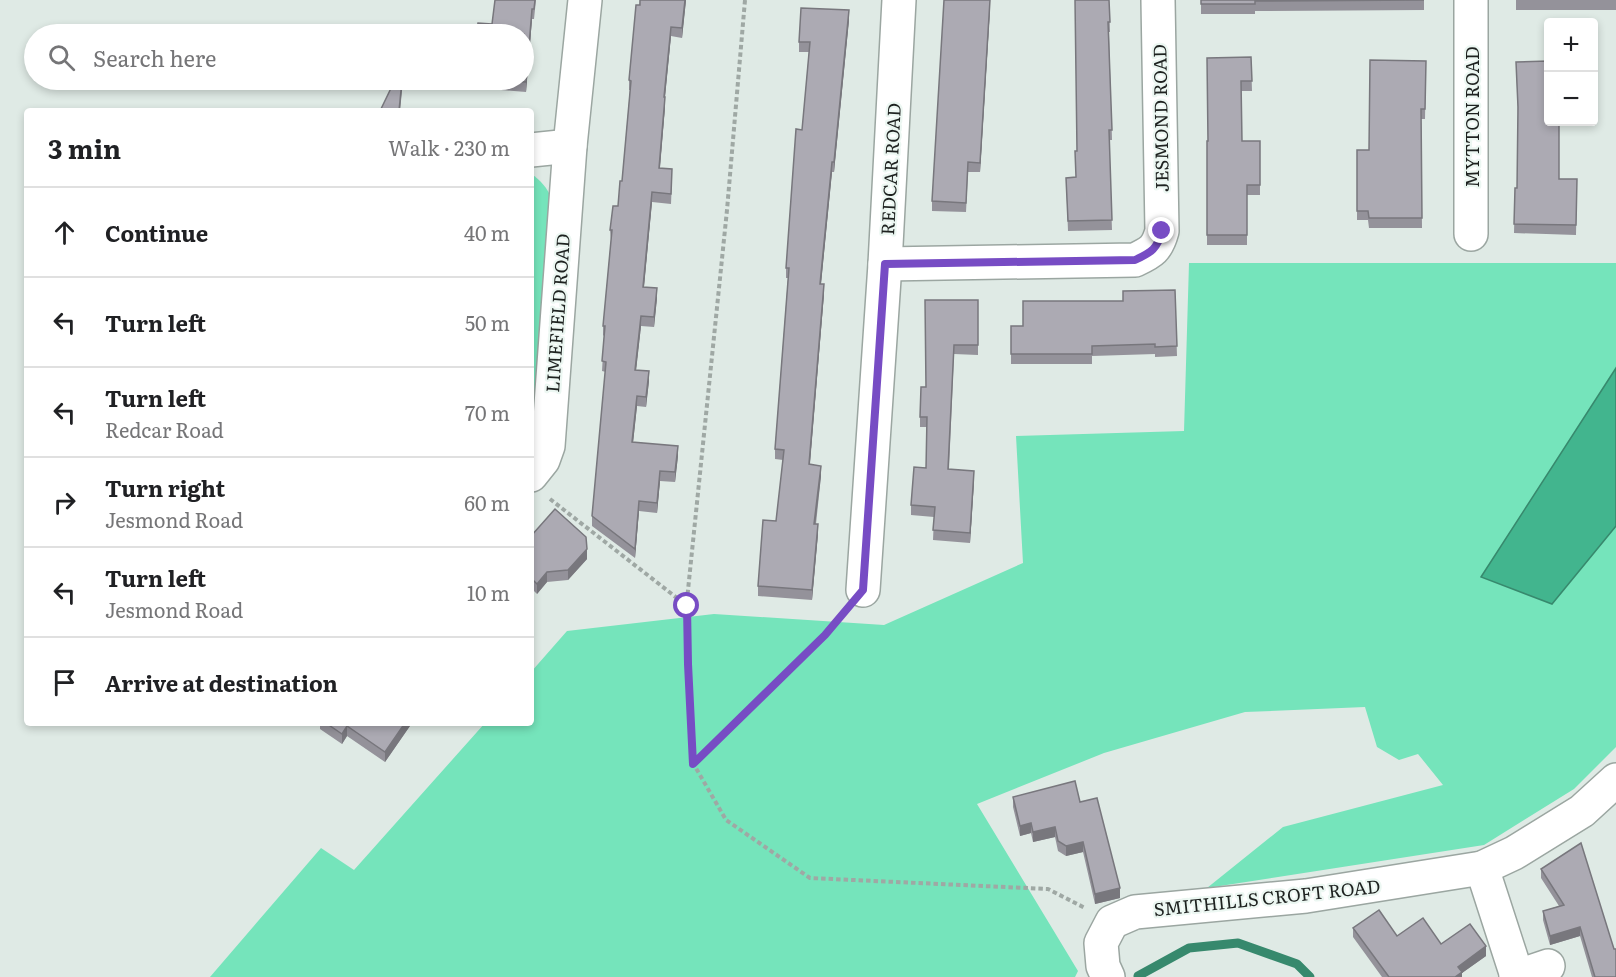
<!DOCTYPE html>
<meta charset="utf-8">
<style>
:root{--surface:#fff;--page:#f2f2f2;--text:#202124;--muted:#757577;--line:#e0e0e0}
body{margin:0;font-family:Literata,serif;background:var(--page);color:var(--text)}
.controls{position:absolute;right:18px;top:18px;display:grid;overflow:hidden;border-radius:6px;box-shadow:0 3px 9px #0003}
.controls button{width:54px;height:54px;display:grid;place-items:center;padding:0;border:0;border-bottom:2px solid var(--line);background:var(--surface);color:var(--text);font:30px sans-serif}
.stop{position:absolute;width:18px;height:18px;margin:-14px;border:4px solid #774cc4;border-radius:50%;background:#fff}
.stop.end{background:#774cc4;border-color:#fff;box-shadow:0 2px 6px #0008}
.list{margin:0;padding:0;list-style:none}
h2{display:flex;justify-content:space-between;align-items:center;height:78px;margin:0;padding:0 24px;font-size:26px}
h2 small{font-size:20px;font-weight:400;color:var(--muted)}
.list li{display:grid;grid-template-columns:39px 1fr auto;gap:18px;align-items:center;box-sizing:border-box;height:90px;padding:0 24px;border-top:2px solid var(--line)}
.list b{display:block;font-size:22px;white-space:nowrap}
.list p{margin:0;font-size:20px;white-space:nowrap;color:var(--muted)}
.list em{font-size:20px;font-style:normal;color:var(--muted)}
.icon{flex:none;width:33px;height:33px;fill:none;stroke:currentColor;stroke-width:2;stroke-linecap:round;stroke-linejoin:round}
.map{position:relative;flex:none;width:1616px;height:977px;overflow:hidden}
.search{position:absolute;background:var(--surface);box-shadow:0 3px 9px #0003;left:24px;top:24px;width:510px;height:66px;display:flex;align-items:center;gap:15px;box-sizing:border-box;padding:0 21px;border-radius:33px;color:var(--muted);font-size:22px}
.panel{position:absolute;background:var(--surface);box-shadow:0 3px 9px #0003;left:24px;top:108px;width:510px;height:618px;border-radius:6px}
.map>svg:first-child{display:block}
</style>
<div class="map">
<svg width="1616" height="977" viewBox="0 0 1616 977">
<rect width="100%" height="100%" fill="#dfeae5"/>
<!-- green -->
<g fill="#75e4bb">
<path d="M531 174C541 180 547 188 552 199L531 447Z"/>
<path d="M1189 263H1616V368L1481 577 1552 604 1616 526V747L1574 789 1484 845 1207 888 1283 827 1443 785 1418 754 1399 760 1377 747 1365 707 1245 712 1104 753 977 804 1078 971 1075 977H210L321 848 354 870 485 723H531V672L567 631 714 614 884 625 1023 563 1016 436 1184 431Z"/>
</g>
<!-- water -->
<path fill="#42b58e" stroke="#37896d" stroke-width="1.5" d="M1616 368V526L1552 604 1481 577Z"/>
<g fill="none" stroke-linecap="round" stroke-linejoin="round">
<!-- stream -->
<path stroke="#37896d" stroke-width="9" d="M1138 976 1189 948 1238 943 1297 964 1310 977"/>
<defs>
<g id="minor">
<path d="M531 150 570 146"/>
<path d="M1471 234V0"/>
<path d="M885 264 1135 260C1152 252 1157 249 1162 231L1158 0"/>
<path d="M531 475 543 460 548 446 570 146 585 0"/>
<path d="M863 590 885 264 899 0"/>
<path d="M1482 868 1517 976"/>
<path d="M1108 977 1103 966 1101 943 1112 922 1135 912 1306 896 1482 868 1514 853 1582 811 1616 780"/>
<path d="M1516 977 1548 966"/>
</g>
</defs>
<!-- minor casing -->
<use href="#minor" stroke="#9ba6a1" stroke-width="36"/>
<!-- path -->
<g stroke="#9fa8a4" stroke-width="4" stroke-dasharray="4.5 3" stroke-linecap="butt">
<path d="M745 0 727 210 687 600 688 664 693 763 726 820 810 878 1048 889 1085 908"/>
<path d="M550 499 686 605"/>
<path d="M694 763 825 635 844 613"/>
</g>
<!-- minor -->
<use href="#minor" stroke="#fff" stroke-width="33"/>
</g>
<!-- wall -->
<g fill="#94929a">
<path d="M495 0H536L534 19H532L526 92 464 87V80H524L492 24Z"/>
<path d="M640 0H686L682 38 671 36 665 97V107L660 168 672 179 671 204 652 202 644 287 657 298 654 327 641 326 636 370 649 381 646 407 637 406 633 443 678 456 675 482 660 481 657 513 639 511 635 558 592 526V516L606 372 602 371 604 336 603 335V326L611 240 610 230 618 206 622 181 630 90H629V80Z"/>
<path d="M1109 0 1110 32H1109L1112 140H1109L1112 230 1068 231 1066 178H1076Z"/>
<path d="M1201 0H1424V10L1255 11V14H1201Z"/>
<rect x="1516" y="0" width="100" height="10"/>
<path d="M990 9 980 172H968L966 212 932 211V201Z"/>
<path d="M849 20 834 172H832L821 284 824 294 810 464 821 476 816 524 818 534 812 600 758 596V586L776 521 783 460 775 459V449L788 278H786V268L802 130 809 52H799V42Z"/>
<path d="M1251 57 1252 91H1241L1242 141H1260V195H1247V245H1207V141H1208Z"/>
<path d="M1426 61 1425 119H1421L1422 228H1369L1368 220H1357V150H1369Z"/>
<path d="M1516 62 1559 179H1577L1576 235 1514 233 1515 188H1517L1518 115Z"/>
<path d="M1175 290 1177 356 1155 357V354L1092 356V364H1011V326H1023L1123 301Z"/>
<path d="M978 300V355L954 354 949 469 974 481 970 543 933 540 934 517 911 515V505L926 468 927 427H920V417L926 387Z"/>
<path d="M531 536 587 559 568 580 547 582 537 594 533 590 531 592Z"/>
<path d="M320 723H412L385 762 347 736 342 744 320 729Z"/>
<path d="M1013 797 1080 802 1120 898 1095 904 1083 852 1066 856 1058 851 1055 837 1033 842 1031 833 1020 836 1013 807Z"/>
<path d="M1541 869 1616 977H1592L1580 936 1550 945 1543 920V911L1559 906 1541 878Z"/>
<path d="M1353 928 1441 944 1486 956 1462 973V977H1382L1353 937Z"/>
</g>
<!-- shaded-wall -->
<g fill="#78777d">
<path d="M685 0H686L682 38V28Z"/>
<path d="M990 0V9L980 172V163Z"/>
<path d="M532 9V19L526 92V82Z"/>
<path d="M849 10V20L834 172V162Z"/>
<path d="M671 27V36L664 107V97Z"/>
<path d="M402 80H403L400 111H399Z"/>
<path d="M665 97V107L659 178V168Z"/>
<path d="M832 162V172L820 294V284Z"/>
<path d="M652 192V202L643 297V287Z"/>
<path d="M824 284V294L809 474V464Z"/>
<path d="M657 288V298L654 327V317Z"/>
<path d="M641 316V326L635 380V370Z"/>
<path d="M649 371V381L646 407V397Z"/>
<path d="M637 396V406L632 452V442Z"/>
<path d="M678 446V456L675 482V472Z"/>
<path d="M821 466V476L814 534V524Z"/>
<path d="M660 471V481L657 513V503Z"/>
<path d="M974 471V481L970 543V533Z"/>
<path d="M639 501V511L635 558V549Z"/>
<path d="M818 524V534L812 600V590Z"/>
<path d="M587 549V559L568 580V570Z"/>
<path d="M547 572V582L537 594V584Z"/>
<path d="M533 580V590L531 592V582Z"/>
<path d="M405 723H412L385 762V752Z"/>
<path d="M347 726V736L342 744V734Z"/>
<path d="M1031 823V833L1020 836V826Z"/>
<path d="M1055 827V837L1033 842V832Z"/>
<path d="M1083 842V852L1066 856V846Z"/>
<path d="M1120 888V898L1095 904V894Z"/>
<path d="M1580 927V936L1550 945V936Z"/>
<path d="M1486 946V956L1462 973V977H1455L1458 967Z"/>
</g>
<!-- building -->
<g fill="#acaab3" stroke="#78777d" stroke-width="1.5">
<path d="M495 0H535L534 9H532L526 82 494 80H524V34H476L478 23 492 24Z"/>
<path d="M640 0H685L682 28 671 27 664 97H665L659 168 672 169 671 194 652 192 643 287 657 288 654 317 641 316 635 370 649 371 646 397 637 396 632 442 678 446 675 472 660 471 657 503 639 501 635 549 592 516 606 362 602 361 605 326H603L612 230H610L613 206H618L620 181H622L631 81 629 80 636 5H640Z"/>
<path d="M944 0H990L980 163 968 162 966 203 932 201Z"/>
<path d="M1075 0H1109L1110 22H1108L1112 130H1109L1112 220 1068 221 1066 178 1076 177 1075 151H1077Z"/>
<path d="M1201 0H1424L1255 1V4H1201Z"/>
<path d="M801 8 849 10 834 162H832L820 284H824L809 464 821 466 814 524H818L812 590 758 586 763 520 776 521 784 450 775 449 789 268H786L796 129 802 130 810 42H799Z"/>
<path d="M1251 57 1252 81H1241L1242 141H1260V185H1247V235H1207V141H1208L1207 58Z"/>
<path d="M1370 60 1426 61 1425 109H1421L1422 218H1369L1368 211H1357V150H1369Z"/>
<path d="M1548 61V122H1559V179H1577L1576 225 1514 224 1515 188H1517L1518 107 1516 62Z"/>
<path d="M395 80H402L399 111H380Z"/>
<path d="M1175 290 1177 346 1155 347V344L1092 346V354H1011V326H1023V301H1123V291Z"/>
<path d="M925 300H978V345H954L948 469 974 471 970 533 933 530 935 507 911 505 914 467 926 468 927 417H920L921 387H926Z"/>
<path d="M555 509 586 537 587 549 568 570 547 572 537 584 533 580 531 582V536Z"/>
<path d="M326 723H405L385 752 347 726 342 734Z"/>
<path d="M1075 781 1080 802 1097 798 1120 888 1095 894 1083 842 1066 846 1058 841 1055 827 1033 832 1031 823 1020 826 1013 797Z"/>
<path d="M1581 843 1614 949H1616V977H1595L1580 927 1550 936 1543 911 1564 905 1541 869Z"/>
<path d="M1379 910 1397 936 1423 918 1441 944 1470 924 1486 946 1458 967 1462 972 1455 977H1389L1353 928Z"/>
</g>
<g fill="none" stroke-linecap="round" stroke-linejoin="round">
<!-- route -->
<path stroke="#774cc4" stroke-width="8" d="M687 606 688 664 693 764 825 635 863 590 885 264 1135 260C1152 252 1157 249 1162 231"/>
</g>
<g text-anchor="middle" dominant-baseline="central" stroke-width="4.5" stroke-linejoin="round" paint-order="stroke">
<!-- street labels -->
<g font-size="18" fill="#1e2220" stroke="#ecf7f2">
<text transform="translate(1471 117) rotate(-90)">MYTTON ROAD</text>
<text transform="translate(1160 118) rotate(-91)">JESMOND ROAD</text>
<text transform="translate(890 169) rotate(-87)">REDCAR ROAD</text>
<text transform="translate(557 313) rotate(-86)">LIMEFIELD ROAD</text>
<text transform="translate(1267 897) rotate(-6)">SMITHILLS CROFT ROAD</text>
</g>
</g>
</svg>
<div class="controls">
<button>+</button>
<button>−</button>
</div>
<div class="stop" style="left:687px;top:606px"></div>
<div class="stop end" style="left:1162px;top:231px"></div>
<div class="search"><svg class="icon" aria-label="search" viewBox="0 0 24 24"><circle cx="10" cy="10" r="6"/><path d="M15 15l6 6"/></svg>Search here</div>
<section class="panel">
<h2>3 min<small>Walk · 230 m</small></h2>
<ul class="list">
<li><svg class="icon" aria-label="ahead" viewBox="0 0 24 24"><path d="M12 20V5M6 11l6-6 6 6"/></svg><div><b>Continue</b></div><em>40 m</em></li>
<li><svg class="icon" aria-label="left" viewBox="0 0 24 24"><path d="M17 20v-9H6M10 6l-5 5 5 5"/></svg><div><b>Turn left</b></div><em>50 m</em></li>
<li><svg class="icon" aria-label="left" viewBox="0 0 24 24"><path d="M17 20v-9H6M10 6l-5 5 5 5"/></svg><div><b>Turn left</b><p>Redcar Road</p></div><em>70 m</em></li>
<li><svg class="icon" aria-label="right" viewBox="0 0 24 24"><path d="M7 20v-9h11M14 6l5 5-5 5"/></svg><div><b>Turn right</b><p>Jesmond Road</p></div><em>60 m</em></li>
<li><svg class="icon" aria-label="left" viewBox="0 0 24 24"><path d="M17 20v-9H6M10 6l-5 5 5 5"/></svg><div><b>Turn left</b><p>Jesmond Road</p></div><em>10 m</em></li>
<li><svg class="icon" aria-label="arrive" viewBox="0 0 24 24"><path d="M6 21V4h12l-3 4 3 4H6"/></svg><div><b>Arrive at destination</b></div></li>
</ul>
</section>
</div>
